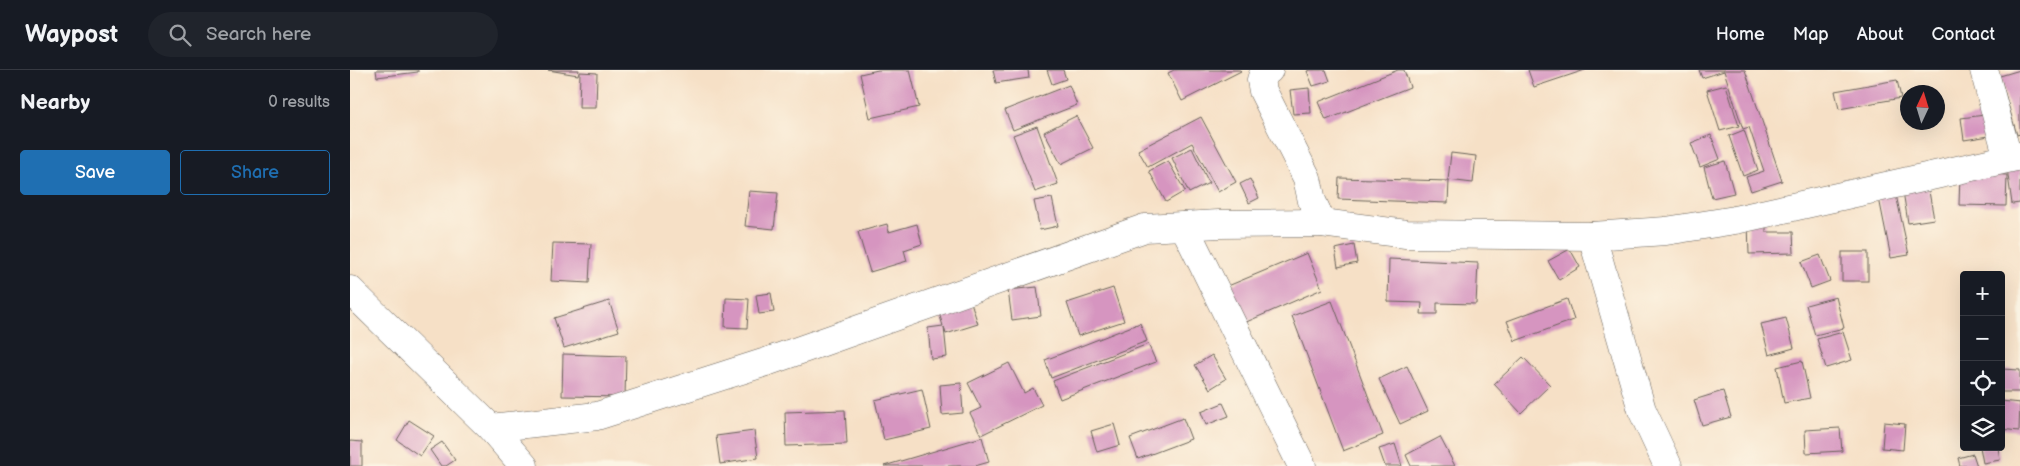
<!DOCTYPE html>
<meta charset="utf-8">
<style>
:root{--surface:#171b24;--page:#20242c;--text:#f1f3f6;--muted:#9ea1a6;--line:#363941;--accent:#1f6fb2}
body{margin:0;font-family:"Balsamiq Sans",sans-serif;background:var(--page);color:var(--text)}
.controls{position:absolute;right:15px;bottom:15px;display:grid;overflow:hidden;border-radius:5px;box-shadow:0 5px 20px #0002}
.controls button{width:45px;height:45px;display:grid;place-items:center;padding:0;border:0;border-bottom:1px solid var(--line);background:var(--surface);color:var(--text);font:25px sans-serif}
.compass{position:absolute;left:1550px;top:15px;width:45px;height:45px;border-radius:50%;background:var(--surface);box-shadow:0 5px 20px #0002;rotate:4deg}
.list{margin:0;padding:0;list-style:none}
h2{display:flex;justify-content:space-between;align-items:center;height:65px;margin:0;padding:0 20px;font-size:21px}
h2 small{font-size:16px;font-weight:400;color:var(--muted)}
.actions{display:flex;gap:10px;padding:15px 20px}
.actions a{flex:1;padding:11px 0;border:1px solid var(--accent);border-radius:5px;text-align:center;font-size:18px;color:var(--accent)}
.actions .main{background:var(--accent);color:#fff}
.icon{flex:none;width:28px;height:28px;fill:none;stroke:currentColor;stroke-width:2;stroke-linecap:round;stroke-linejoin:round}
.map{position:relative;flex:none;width:1670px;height:396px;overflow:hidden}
header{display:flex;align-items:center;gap:30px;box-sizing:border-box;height:70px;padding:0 25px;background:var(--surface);border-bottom:1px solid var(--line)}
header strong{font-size:24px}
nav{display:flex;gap:28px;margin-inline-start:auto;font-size:18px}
.search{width:350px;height:45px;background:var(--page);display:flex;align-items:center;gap:12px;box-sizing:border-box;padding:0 18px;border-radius:28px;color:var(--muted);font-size:19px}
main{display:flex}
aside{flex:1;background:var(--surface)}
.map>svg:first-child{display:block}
</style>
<header>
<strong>Waypost</strong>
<div class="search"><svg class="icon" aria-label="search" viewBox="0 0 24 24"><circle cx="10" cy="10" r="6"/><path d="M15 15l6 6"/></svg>Search here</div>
<nav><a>Home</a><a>Map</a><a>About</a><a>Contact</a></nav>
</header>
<main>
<aside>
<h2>Nearby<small>0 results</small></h2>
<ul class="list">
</ul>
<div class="actions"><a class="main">Save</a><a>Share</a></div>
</aside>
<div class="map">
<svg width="1670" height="396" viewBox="0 0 1670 396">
<rect width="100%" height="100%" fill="#fcf5e5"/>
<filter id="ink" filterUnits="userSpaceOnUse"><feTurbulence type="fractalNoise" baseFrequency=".02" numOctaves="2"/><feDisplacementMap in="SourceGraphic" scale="10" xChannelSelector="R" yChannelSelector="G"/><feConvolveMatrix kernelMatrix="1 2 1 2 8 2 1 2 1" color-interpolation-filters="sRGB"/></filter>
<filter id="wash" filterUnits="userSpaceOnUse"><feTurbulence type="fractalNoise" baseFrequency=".0096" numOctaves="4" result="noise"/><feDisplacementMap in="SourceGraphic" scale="20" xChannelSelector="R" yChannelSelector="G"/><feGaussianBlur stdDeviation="1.12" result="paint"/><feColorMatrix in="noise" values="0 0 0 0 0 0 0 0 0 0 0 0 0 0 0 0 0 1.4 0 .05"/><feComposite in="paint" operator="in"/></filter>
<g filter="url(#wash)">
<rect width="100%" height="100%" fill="#f6e0c6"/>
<g id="blocks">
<!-- building -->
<g fill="#d695c0">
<path d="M26 0H68V2L27 7Z"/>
<path d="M198 0H229L228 5Z"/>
<path d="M528 0H560L569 37 520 48 510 4Z"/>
<path d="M643 0H678L679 8 646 13Z"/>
<path d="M697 0H713L716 9 702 14Z"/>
<path d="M824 0H890L891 1 832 31 818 3Z"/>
<path d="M961 0H976L980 11 963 16 957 1Z"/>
<path d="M1048 0H1054L1060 17 976 50 968 32Z"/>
<path d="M1178 0H1235L1184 17Z"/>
<path d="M1349 0H1395L1432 111 1401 121 1396 107 1414 101 1399 57 1393 59 1374 1 1352 8Z"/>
<path d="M1670 0V64L1667 65 1650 6Z"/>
<path d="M230 2 247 3 246 38H229Z"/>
<path d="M1547 10 1551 28 1489 39 1485 21Z"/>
<path d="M719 15 727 35 663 60 655 40Z"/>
<path d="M1376 15 1389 56 1370 61 1357 20Z"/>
<path d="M959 18 961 43 943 44 940 20Z"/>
<path d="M1643 44 1646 65 1614 70 1611 48Z"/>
<path d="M726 46 743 78 711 94 694 62Z"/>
<path d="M851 47 886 112 868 122 842 73 798 97 788 80Z"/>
<path d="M687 56 708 114 685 122 663 65Z"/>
<path d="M1394 60 1408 100 1393 106 1379 66Z"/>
<path d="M1361 65 1370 89 1350 97 1341 73Z"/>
<path d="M842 78 859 113 839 123 822 88Z"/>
<path d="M1101 83 1126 86 1123 113 1098 110Z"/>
<path d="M818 91 835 121 816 132 799 101Z"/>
<path d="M1375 91 1384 123 1362 128 1354 97Z"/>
<path d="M1670 96V133L1662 134 1657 98Z"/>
<path d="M1610 103 1657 105 1656 136 1609 135Z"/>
<path d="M989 108 1099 111 1098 133 988 129Z"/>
<path d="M900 109 909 128 899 133 890 114Z"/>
<path d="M1578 116 1584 149 1558 153 1553 121Z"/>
<path d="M1545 120 1559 185 1541 188 1528 123Z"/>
<path d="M399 121 428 123 424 159 395 156Z"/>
<path d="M702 128 708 156 690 160 684 131Z"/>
<path d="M1398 152H1416V162H1443L1444 183 1399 184Z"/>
<path d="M537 154 539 162 567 154 572 174 554 180 557 191 520 202 508 162Z"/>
<path d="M203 173 241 174 239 213 201 211Z"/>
<path d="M1004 175 1007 193 988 197 985 179Z"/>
<path d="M1220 179 1230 197 1209 210 1198 191Z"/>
<rect x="1492" y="182" width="26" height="29"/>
<path d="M957 183 972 219 894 253 878 216Z"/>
<path d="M1470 185 1480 211 1461 218 1451 192Z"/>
<path d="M1039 189 1128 193 1126 234 1087 233V244H1071L1072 233 1038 232Z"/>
<path d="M687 217 691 246 662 250 658 220Z"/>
<path d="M763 218 774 251 728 266 717 233Z"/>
<path d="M421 223 424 242 409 244 406 225Z"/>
<path d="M618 223 628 254 596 264 594 257 597 287 581 289 578 258 593 256 586 233Z"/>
<path d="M1486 227 1494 258 1465 265 1456 235Z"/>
<path d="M376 228 399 229 397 258 375 257Z"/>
<path d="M1217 229 1224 250 1165 271 1157 251Z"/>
<path d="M259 231 269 261 214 278 204 248Z"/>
<path d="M982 231 1033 365 993 381 942 246Z"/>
<path d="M1436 248 1444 278 1419 285 1411 254Z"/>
<path d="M790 253 797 271 701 308 695 290Z"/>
<path d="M1493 262 1502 290 1476 298 1467 269Z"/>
<path d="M798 274 806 292 710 329 703 311Z"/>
<path d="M213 284 276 286 275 327 212 326Z"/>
<path d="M862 285 876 309 860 319 845 295Z"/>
<path d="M1173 287 1200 315 1171 343 1144 314Z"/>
<path d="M1452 291 1460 328 1434 333 1427 297Z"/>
<path d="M659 293 674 323 683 318 692 335 631 365 620 343 631 338 618 313Z"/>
<path d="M1057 296 1078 341 1050 354 1029 309Z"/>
<path d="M1651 299 1670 300V322H1651Z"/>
<path d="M611 313 613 343 592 345 590 315Z"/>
<path d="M572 319 581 359 534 370 525 330Z"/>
<path d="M1373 321 1381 347 1352 355 1344 330Z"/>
<path d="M1651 331 1670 333 1669 361 1651 359Z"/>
<path d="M873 333 879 346 856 355 851 342Z"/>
<path d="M495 340 497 374 436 376 435 342Z"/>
<path d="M833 348 841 369 788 389 780 368Z"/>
<path d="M59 350 84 366 70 386 47 370Z"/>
<path d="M1534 352 1555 354 1553 380 1532 378Z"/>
<path d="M764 354 770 375 747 382 741 361Z"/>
<path d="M1490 358 1492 381 1456 383 1455 360Z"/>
<path d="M404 361 408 388 370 394 366 366Z"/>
<path d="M632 367 639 392 625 396H534Z"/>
<path d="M1090 367 1105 396H1061L1056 385Z"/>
<path d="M0 371 12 372V396H0Z"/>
<path d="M92 372 105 390 96 396H91L80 380Z"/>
<path d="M1045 374 1052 396H1035L1029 379Z"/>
<path d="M1630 377H1648L1650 390 1633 393Z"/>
<path d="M1623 384 1627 396H1610L1608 388Z"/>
</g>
</g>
</g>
<g filter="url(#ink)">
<use href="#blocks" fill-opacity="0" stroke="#686158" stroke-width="1"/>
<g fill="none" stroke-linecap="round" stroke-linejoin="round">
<defs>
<g id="minor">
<path d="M919 0 914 2 911 10 913 21 957 108 962 131 972 153"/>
<path d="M1634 0 1658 88"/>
<path d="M834 156 952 396"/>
<path d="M1242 166 1292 340 1318 396"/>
<path d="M0 220 141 358 174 396"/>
<path d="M141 358 247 346 419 291 795 158 869 154 972 153 1056 164 1242 166 1316 161 1385 150 1670 86"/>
</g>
</defs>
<!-- minor casing -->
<use href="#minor" stroke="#686158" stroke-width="29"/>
<!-- minor -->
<use href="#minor" stroke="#fff" stroke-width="28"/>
</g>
</g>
</svg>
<div class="controls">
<button>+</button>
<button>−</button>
<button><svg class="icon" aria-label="locate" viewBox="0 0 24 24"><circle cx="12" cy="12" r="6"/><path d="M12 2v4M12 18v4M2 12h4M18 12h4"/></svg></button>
<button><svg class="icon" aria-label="layers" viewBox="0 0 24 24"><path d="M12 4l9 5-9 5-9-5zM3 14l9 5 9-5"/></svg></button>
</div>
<svg class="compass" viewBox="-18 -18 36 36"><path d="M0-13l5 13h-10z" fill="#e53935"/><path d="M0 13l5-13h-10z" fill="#9ea1a6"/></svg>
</div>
</main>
